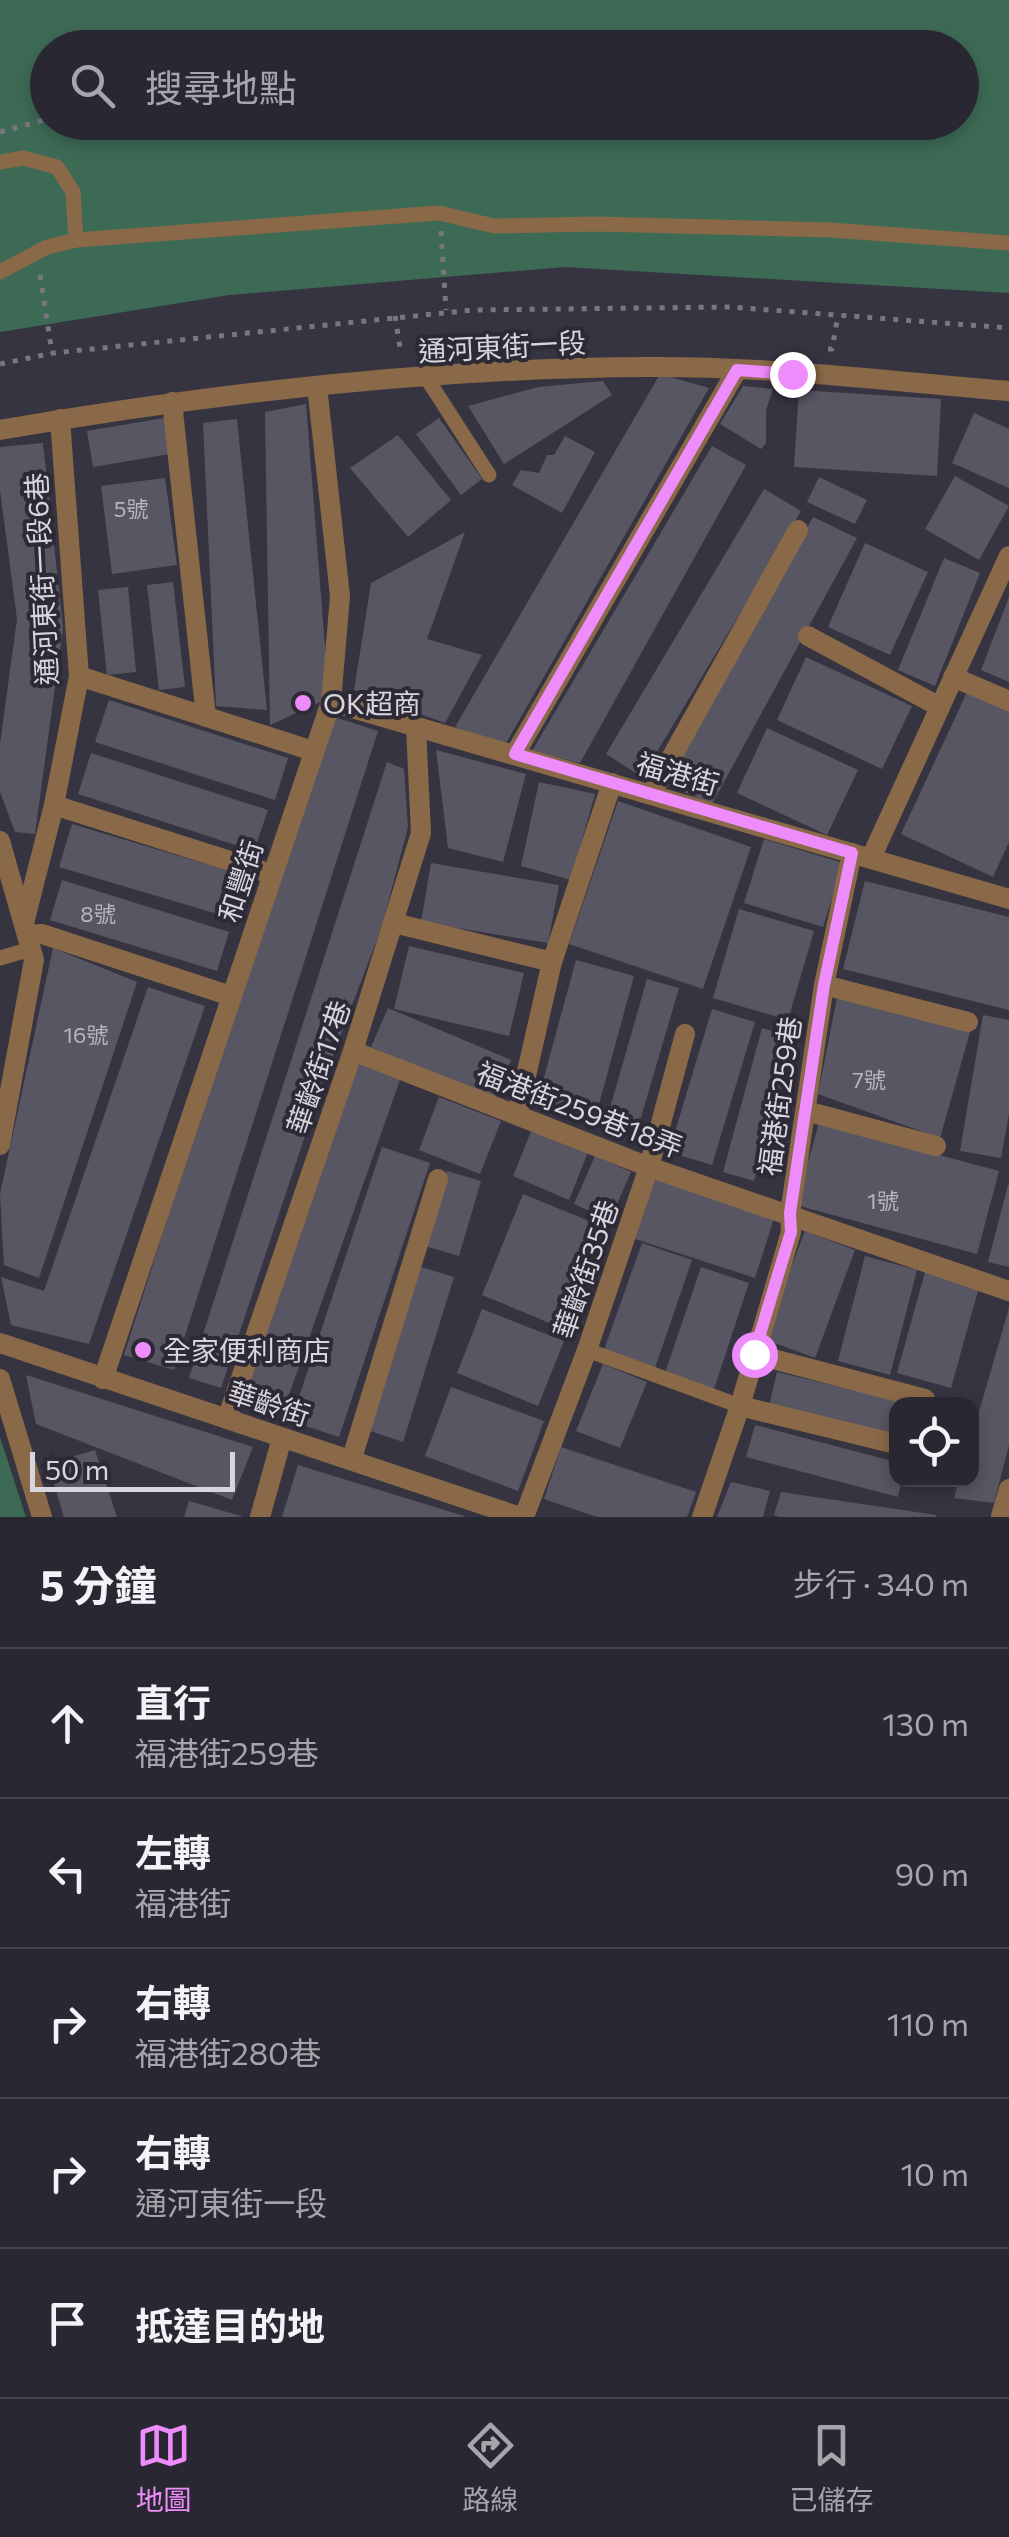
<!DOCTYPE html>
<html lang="zh-TW">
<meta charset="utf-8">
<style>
:root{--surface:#292731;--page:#35333d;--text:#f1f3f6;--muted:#a5a5ab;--line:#45444d;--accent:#ed8cfa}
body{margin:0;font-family:Commissioner,"Noto Sans TC",sans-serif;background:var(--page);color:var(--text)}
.controls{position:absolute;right:30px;bottom:30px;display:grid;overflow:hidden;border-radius:20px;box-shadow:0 5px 15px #0003}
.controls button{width:90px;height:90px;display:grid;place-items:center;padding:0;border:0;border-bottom:2px solid var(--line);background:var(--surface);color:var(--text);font:50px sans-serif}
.scale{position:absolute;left:30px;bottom:25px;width:205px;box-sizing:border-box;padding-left:10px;border:5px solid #d7d5dd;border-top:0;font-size:28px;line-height:35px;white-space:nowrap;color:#d7d5dd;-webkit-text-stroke:8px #2d2a36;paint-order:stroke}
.stop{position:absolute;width:30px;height:30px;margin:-22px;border:8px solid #ed8cfa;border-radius:50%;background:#fff}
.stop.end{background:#ed8cfa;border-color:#fff;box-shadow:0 2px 10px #0008}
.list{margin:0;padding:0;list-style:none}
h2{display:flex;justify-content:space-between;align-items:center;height:130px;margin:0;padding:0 40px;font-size:42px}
h2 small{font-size:32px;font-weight:400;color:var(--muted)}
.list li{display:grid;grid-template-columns:65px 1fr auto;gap:30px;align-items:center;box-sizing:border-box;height:150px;padding:0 40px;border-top:2px solid var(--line)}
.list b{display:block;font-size:38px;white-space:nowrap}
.list p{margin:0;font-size:32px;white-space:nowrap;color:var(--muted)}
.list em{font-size:32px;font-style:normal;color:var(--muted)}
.icon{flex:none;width:55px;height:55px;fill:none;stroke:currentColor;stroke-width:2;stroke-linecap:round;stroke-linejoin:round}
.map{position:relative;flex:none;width:1009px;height:1517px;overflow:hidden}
.search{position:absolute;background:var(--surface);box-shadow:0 5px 15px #0003;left:30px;right:30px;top:30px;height:110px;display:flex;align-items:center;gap:25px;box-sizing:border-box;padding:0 35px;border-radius:55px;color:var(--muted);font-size:38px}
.sheet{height:880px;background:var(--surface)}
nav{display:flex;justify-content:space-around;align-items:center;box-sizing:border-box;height:140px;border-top:2px solid var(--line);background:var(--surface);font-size:28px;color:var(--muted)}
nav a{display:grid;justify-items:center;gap:5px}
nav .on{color:var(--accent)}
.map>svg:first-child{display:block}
</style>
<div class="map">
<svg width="1009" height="1517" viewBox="0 0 1009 1517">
<rect width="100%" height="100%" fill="#373441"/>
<!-- green -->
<g fill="#3d6a55" fill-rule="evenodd">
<path d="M0 0H1009V293L565 267 229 295 0 332ZM48 48H962V122H48Z"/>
<path d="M0 1437 26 1517H0Z"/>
</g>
<!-- building -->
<g fill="#595664">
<path d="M660 374 709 388 505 745 455 727Z"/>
<path d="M603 381 612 395 504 464 468 406 538 387Z"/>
<path d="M743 386 773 389 766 410V443L761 449 720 424Z"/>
<path d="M799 390 941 399 937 476 794 467Z"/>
<path d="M306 404 329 698 270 725 265 412Z"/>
<path d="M974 413 1009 429V488L952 463Z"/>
<path d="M164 418 170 454 93 467 87 431Z"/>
<path d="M439 418 482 479 461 495 416 434Z"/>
<path d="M237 419 267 710 216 706 203 423Z"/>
<path d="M398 435 451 500 408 537 350 468Z"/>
<path d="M565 436 595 452 562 513 512 485 521 470 539 473 547 455H554Z"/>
<path d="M43 443 63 628 35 834 15 832 0 792V744L17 619 0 490V447Z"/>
<path d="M712 446 746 465 580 763 532 751Z"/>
<path d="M955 476 1009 506 979 560 925 529Z"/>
<path d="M819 477 867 500 855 524 807 502Z"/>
<path d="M165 478 177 565 112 574 101 486Z"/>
<path d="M764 489 801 511 642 777 606 754Z"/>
<path d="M813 517 857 538 712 804 661 782Z"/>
<path d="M465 532 427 639 482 655 445 723 354 690 371 583Z"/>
<path d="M865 543 928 572 890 655 828 627Z"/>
<path d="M944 558 980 573 935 686 898 670Z"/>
<path d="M173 582 185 687 159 690 147 585Z"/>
<path d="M128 587 136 672 107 675 98 590Z"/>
<path d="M1009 597V682L981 670Z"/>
<path d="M806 657 912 706 882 769 777 720Z"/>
<path d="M968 690 1009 710V842L993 877 901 834Z"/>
<path d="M109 700 288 758 275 800 95 742Z"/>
<path d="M328 715 378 731 174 1370 124 1355Z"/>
<path d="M767 728 858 770 827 835 737 793Z"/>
<path d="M436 750 526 774 503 862 448 848Z"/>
<path d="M91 753 268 810 254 851 78 794Z"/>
<path d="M387 762 404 769 408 827 382 926 323 1082 221 1388 189 1378Z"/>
<path d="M539 782 595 794 571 880 521 866Z"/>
<path d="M618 801 751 847 703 989 569 944Z"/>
<path d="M72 824 243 875 231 918 59 867Z"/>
<path d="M764 839 843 863 823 927 744 903Z"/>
<path d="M431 863 559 885 548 943 421 922Z"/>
<path d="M62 880 229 932 217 971 50 920Z"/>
<path d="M865 881 1009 917V1010L843 969Z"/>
<path d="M739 909 814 931 788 1020 713 998Z"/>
<path d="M409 946 524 973 509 1036 394 1009Z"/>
<path d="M53 948 137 982 39 1278 4 1265 0 1194Z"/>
<path d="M576 960 634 976 595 1119 537 1103Z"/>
<path d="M647 979 679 988 637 1131 606 1122Z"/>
<path d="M148 987 205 1006 89 1344 11 1325 1 1277 44 1291Z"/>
<path d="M837 998 972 1025 940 1138 818 1094Z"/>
<path d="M388 1008 511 1060 494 1099 371 1047Z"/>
<path d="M712 1009 755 1022 712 1165 669 1152Z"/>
<path d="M983 1015 1009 1020V1114L1001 1158 960 1151Z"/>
<path d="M762 1028 794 1037 754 1181 723 1172Z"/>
<path d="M357 1062 401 1077 283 1412 239 1396Z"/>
<path d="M439 1097 501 1121 480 1174 419 1150Z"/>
<path d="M819 1123 999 1171 977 1254 796 1205Z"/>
<path d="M532 1129 588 1152 569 1200 513 1176Z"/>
<path d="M382 1147 430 1163 339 1437 291 1421Z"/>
<path d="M595 1156 631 1172 610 1220 574 1204Z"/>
<path d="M447 1171 481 1181 459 1256 425 1246Z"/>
<path d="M655 1179 774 1218 755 1278 635 1239Z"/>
<path d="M1008 1185H1009V1267L988 1262Z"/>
<path d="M523 1194 606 1228 564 1329 482 1295Z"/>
<path d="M805 1231 855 1250 815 1358 764 1339Z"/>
<path d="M642 1243 692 1260 655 1368 604 1350Z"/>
<path d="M865 1256 917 1270 890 1375 838 1361Z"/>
<path d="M421 1267 454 1277 403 1442 370 1431Z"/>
<path d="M701 1267 749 1283 713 1392 664 1376Z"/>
<path d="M925 1272 979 1287 951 1388 897 1373Z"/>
<path d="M1009 1308V1445L994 1503 954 1498 959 1480H972V1436Z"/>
<path d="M482 1309 564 1341 538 1406 457 1373Z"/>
<path d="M603 1364 647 1382 620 1448 576 1431Z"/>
<path d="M777 1372 907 1403 896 1405V1441L768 1410Z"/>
<path d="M26 1375 253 1447 232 1500 36 1424Z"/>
<path d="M451 1387 544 1421 518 1491 425 1456Z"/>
<path d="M755 1425 896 1462V1480H902L898 1497 746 1457Z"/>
<path d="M561 1447 696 1492 687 1517H597L544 1499Z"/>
<path d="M95 1450 117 1517H64L48 1464Z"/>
<path d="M298 1465 464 1516V1517H282Z"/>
<path d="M731 1482 770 1491 763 1517H717Z"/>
<path d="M781 1492 936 1515V1517H779L774 1515Z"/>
<path d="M189 1501 241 1516V1517H184Z"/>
</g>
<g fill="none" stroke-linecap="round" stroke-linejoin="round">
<!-- path -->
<g stroke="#797681" stroke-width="5" stroke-dasharray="5 8" stroke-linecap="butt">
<path d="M0 132 48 119"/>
<path d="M441 231 446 310"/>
<path d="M40 275 52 353"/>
<path d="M395 316 401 354"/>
<path d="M828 349H832L838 315"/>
<path d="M0 364 53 353 473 310 730 307 1009 328"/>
</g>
<!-- service -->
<g stroke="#896947" stroke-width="15">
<path d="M0 162 23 158 57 167 73 192 76 240"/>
<path d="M0 272 47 247 76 240 439 213 494 226 597 224 830 230 1009 243"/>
<path d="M426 377 489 475"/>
<path d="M0 958 31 949"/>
<path d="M587 1350 740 1406"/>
</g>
<!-- minor -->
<g stroke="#896947" stroke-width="20">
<path d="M172 402 206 717"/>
<path d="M0 430C213 393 431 368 647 367 767 366 889 381 1009 391"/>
<path d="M808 636 940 707"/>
<path d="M79 676 313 751"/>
<path d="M953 677 1009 701"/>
<path d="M331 702 1009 899"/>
<path d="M515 754 737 370"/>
<path d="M651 794 798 530"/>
<path d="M54 805 271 874"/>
<path d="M0 841 34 960 0 1145"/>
<path d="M871 858 1009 556"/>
<path d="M24 923 54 805 79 676 60 419"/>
<path d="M394 923 552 962"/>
<path d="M27 935 42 934 231 996"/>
<path d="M824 985 968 1022"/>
<path d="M353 1051 649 1167 1009 1291"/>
<path d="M806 1111 936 1146"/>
<path d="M517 1115 552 962 612 783"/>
<path d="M0 1343 520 1517"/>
<path d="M754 1354 925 1399"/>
<path d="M0 1379 42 1517"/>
<path d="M103 1379 331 702 340 596 317 386"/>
<path d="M740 1406 896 1444"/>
<path d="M227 1419 353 1051 421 833 416 727"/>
<path d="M352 1458 438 1179"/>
<path d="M1009 1489 1001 1516 1009 1517"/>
<path d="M260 1517 282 1438"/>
<path d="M524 1517 587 1350 649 1167 685 1034"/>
<path d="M702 1517 740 1406 791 1232 790 1213 824 985 852 853"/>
</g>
</g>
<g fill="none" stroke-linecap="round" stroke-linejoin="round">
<!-- route -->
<path stroke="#ed8cfa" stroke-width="12" d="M754 1354 791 1232 790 1213 824 985 852 853 515 754 737 370 792 374"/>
</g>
<!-- markers -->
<g fill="#ed8cfa" stroke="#2d2a36" stroke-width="4">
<circle cx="303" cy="703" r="10"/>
<circle cx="143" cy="1350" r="10"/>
</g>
<g text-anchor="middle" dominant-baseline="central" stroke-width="8" stroke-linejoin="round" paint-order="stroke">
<!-- number labels -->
<g font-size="22" fill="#b8b5bf">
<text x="131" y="508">5號</text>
<text x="98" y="913">8號</text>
<text x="86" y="1034">16號</text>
<text x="869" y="1079">7號</text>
<text x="883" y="1200">1號</text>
</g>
<!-- street labels -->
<g font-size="28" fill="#d7d5dd" stroke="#2d2a36">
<text transform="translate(502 346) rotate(-3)">通河東街一段</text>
<text transform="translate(41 579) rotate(-93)">通河東街一段6巷</text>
<text transform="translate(678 773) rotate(16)">福港街</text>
<text transform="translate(240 881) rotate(-72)">和豐街</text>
<text transform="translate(318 1067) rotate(-71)">華齡街17巷</text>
<text transform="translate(779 1096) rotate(-82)">福港街259巷</text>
<text transform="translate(580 1109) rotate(21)">福港街259巷18弄</text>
<text transform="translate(585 1269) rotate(-71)">華齡街35巷</text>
<text transform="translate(269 1403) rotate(18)">華齡街</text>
</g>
<!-- poi labels -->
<g font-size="28" fill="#d7d5dd" stroke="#2d2a36" text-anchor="start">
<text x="323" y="703">OK超商</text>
<text x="163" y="1350">全家便利商店</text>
</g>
</g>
</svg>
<div class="controls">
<button><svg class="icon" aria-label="locate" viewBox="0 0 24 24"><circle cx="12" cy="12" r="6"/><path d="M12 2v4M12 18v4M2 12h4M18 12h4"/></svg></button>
</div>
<div class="scale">50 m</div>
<div class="stop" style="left:754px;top:1354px"></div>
<div class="stop end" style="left:792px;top:374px"></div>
<div class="search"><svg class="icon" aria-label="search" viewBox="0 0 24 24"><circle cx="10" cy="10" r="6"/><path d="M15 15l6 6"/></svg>搜尋地點</div>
</div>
<section class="sheet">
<h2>5 分鐘<small>步行 · 340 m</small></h2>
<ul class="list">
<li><svg class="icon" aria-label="ahead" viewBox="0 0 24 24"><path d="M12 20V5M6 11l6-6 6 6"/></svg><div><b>直行</b><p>福港街259巷</p></div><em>130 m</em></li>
<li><svg class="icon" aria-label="left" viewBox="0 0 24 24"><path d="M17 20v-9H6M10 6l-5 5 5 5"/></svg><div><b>左轉</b><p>福港街</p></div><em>90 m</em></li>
<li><svg class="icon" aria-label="right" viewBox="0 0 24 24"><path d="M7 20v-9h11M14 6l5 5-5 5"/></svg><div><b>右轉</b><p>福港街280巷</p></div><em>110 m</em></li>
<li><svg class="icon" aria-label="right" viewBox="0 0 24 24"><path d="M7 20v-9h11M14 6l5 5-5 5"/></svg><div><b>右轉</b><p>通河東街一段</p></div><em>10 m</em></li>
<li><svg class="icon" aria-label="arrive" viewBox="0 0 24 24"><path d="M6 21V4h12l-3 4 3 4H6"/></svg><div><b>抵達目的地</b></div></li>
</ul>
</section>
<nav>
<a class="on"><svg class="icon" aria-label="map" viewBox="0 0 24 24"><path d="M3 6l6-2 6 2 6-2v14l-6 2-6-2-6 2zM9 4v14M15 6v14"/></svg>地圖</a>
<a><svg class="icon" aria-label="directions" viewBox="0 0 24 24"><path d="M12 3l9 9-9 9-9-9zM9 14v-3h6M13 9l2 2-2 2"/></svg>路線</a>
<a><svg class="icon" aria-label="saved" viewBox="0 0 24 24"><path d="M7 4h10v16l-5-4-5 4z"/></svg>已儲存</a>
</nav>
